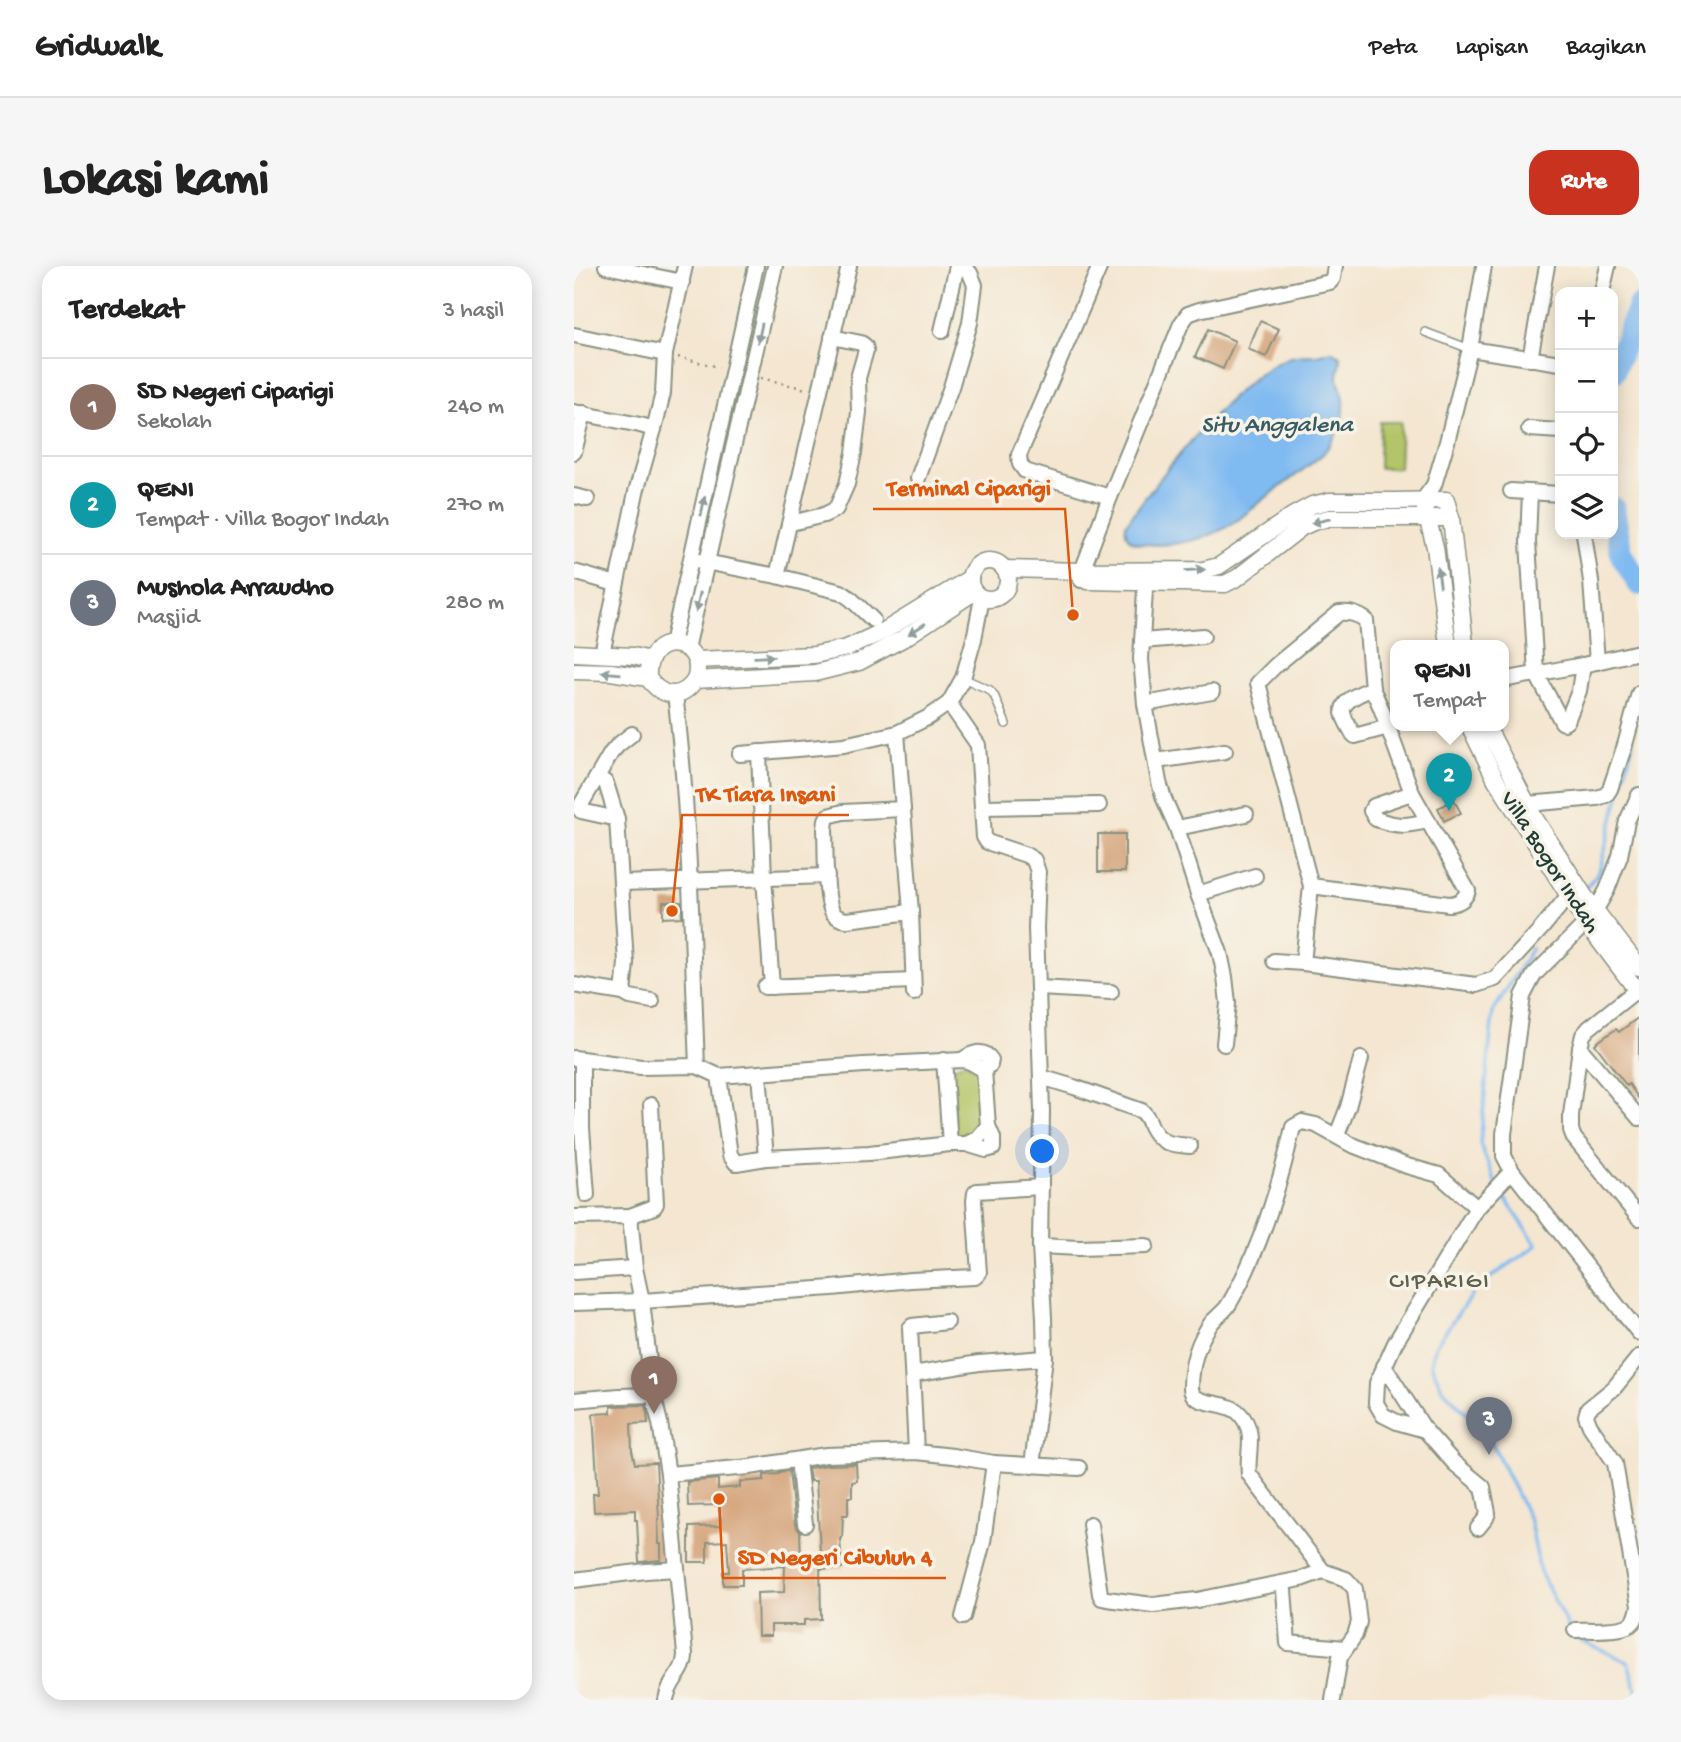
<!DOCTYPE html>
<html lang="id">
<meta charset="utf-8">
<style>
:root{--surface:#fff;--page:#f6f6f6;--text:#222;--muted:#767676;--line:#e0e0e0;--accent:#c8321e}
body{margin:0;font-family:"Gochi Hand",sans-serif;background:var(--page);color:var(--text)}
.controls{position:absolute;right:21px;top:21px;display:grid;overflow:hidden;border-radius:14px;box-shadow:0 4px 18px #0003}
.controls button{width:63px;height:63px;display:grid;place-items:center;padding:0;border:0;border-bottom:2px solid var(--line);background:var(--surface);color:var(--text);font:35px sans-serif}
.you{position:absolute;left:469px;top:886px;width:24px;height:24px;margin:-18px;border:5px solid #fff;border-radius:50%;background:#1a73e8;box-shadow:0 0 0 10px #1a73e833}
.badge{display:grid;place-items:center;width:46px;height:46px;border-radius:50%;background:var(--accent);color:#fff;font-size:23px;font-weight:700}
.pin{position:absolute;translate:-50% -58px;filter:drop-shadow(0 2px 4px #0008)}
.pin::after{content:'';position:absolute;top:37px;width:24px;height:21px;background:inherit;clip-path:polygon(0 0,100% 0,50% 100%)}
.popup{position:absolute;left:816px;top:374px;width:119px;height:91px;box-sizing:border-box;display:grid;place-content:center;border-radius:14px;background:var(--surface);filter:drop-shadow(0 2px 5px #0005);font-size:23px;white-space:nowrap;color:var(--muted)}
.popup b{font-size:26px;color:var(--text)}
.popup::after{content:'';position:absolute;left:50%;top:100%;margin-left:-14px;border:14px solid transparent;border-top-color:var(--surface)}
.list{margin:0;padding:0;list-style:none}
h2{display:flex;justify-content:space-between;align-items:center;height:91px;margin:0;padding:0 28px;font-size:30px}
h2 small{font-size:23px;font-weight:400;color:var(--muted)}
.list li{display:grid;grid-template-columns:46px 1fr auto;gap:21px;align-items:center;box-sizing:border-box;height:98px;padding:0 28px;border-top:2px solid var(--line)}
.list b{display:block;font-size:26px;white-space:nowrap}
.list p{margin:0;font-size:23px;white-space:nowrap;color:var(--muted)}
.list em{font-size:23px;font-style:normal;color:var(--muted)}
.icon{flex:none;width:38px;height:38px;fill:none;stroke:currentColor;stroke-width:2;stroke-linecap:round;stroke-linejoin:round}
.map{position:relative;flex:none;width:1065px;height:1434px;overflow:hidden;border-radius:21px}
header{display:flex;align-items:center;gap:42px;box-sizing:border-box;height:98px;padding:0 35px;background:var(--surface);border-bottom:2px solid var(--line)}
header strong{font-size:33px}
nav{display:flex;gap:38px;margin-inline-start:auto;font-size:24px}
.intro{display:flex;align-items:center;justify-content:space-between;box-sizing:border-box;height:168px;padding:0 42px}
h1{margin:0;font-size:49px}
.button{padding:18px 32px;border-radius:21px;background:var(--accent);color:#fff;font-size:24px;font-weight:700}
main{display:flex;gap:42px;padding:0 42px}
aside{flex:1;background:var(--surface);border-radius:21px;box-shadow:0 4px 18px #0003}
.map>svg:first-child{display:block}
</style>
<header>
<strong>Gridwalk</strong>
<nav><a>Peta</a><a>Lapisan</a><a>Bagikan</a></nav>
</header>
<div class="intro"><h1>Lokasi kami</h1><a class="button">Rute</a></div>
<main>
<aside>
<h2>Terdekat<small>3 hasil</small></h2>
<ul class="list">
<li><span class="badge" style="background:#8d6e63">1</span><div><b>SD Negeri Ciparigi</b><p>Sekolah</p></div><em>240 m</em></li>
<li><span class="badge" style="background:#0f9aa8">2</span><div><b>QENI</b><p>Tempat · Villa Bogor Indah</p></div><em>270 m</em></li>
<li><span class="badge" style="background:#6b7280">3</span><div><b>Mushola Arraudho</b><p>Masjid</p></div><em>280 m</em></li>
</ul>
</aside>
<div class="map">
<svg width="1065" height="1434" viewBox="0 0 1065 1434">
<rect width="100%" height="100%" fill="#f7f3e8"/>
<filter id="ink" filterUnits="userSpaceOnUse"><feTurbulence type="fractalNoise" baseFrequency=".0143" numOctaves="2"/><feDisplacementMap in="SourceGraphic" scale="14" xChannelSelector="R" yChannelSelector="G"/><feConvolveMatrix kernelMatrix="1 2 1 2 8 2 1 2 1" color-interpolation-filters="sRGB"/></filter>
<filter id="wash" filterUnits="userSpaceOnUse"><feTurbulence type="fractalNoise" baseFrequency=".00686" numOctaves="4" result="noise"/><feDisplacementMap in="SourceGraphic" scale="28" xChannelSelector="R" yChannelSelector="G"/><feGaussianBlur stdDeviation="1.57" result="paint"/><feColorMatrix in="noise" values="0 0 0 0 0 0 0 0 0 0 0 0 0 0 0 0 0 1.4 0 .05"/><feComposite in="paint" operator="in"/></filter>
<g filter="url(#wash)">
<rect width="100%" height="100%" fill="#f4e6d0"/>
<!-- green -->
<g fill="#b3c568" stroke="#69814e" stroke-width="2">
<path d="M806 156H827L825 202H805Z"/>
<path d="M391 796 403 803 407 859 394 873H382L375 803Z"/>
</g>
<!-- water -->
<path fill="#7fbaf1" stroke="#4f7c92" stroke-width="2" d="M757 85 766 90C768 98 764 103 764 111 764 119 769 125 770 133 772 153 761 173 749 188 732 202 714 215 697 228 684 237 672 249 658 258 633 274 600 281 570 278 556 277 550 271 552 258 579 220 606 186 638 152 660 129 684 104 714 92 724 88 732 90 741 89 746 89 752 86 757 85Z"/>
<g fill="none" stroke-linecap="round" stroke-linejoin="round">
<!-- stream -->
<g stroke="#7fbaf1" stroke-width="3.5">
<path d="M1012 621 1025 606 1059 477"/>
<path d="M922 918 906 878 919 746 958 682"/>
<path d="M926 925 963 979 903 1021 862 1079 857 1098 868 1122 915 1171 956 1255 966 1306 999 1371 1054 1396 1065 1434"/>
</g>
<!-- river -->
<g stroke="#7fbaf1" stroke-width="23">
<path d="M1039 106 1065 40"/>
<path d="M1039 242 1048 290 1065 318"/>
</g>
</g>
<g id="blocks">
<!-- building -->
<g fill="#d4a379">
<path d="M686 55 705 63 692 91 674 83Z"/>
<path d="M634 63 661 75 649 103 621 91Z"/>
<path d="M880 534 887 547 870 555 864 542Z"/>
<rect x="524" y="568" width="27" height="38"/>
<path d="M89 636H107L108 651 89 652Z"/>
<path d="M1065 751V833L1055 818 1053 820 1042 806 1021 778 1042 763 1045 766Z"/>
<path d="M72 1139 74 1157 57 1158 58 1185 61 1198 82 1197 85 1253H84L85 1278H87V1294L65 1296 63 1254H61V1244L20 1246 19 1228H24L19 1148 37 1147V1140Z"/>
<path d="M282 1198 283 1215 278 1216V1231H274V1249H269L268 1272H266L268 1302 247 1303 242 1215H236L234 1202 253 1199Z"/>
<path d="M215 1205 221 1259 226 1266 227 1294 246 1295 247 1353 230 1354V1359H197V1370H184L183 1327 210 1326 211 1300 168 1303V1319H149V1306H155L153 1275 133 1276V1296H115V1261L147 1260 145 1239 114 1240 113 1216 144 1213V1223L166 1221V1216L190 1214V1209L205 1208V1206Z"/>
</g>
</g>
</g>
<g filter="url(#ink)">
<use href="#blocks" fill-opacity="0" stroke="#8a9282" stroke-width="2"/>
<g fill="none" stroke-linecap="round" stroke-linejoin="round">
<defs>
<g id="service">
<path d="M851 66 896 83"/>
<path d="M389 412 416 424 420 429 432 458"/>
</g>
<g id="minor">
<path d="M32 0 108 16"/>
<path d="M526 0 445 189 446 198 451 205 536 231"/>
<path d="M1028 26 1034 0"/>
<path d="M368 65 383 0"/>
<path d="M0 69 91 88"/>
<path d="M896 83 986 97"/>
<path d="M956 93 973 0"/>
<path d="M0 146 66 159 80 163"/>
<path d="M955 163 986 165"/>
<path d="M0 186 10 147"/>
<path d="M344 212 377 121 396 57 401 19 396 7 388 0"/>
<path d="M937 225 986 228"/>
<path d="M956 226 954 276 962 407 988 456 990 457 993 455 1005 425 1009 399"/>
<path d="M0 230 13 233"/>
<path d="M849 234 860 219 873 176 896 83 910 0"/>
<path d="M217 257 250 249 262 243 273 218 280 187 285 146 284 112 292 84 291 80 287 77 258 71"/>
<path d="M1010 268 1017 315 1023 396"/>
<path d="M126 295 203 310 267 326 277 333 299 354"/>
<path d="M0 306 42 318"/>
<path d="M572 306 567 393 571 438 585 516 590 533 603 562 624 628 646 687 651 711 654 737 650 778"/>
<path d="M203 310 275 0"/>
<path d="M507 314 508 305 536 231 607 58 614 48 625 44 756 16 759 12 761 0"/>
<path d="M568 375 629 370"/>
<path d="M98 378 182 0"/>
<path d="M113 383 201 0"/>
<path d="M28 388 62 226 80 163 89 127 91 88 111 0"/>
<path d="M929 414 1009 399 1065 386"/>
<path d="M798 422C789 427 767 433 769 447 770 453 776 462 779 468L781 470 814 461"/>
<path d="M101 428C116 551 118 676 123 800"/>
<path d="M375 437 404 479 410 571 413 576 452 589 460 594 464 606 462 662 468 845 466 980 470 1052 471 1092 458 1200"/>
<path d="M571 438 638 426"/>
<path d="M323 467 337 646 340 727"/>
<path d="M185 486 190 612 198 721"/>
<path d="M166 488 270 479 323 467 355 451 375 437 389 412 400 373 408 332"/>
<path d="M582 495 651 485"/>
<path d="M24 511 32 517 43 553 52 697 49 727"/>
<path d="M838 527 800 540 797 545 802 553C824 561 832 560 854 555"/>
<path d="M1065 529 1053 555 1046 590 1033 624 1021 645 1012 657 960 709 949 730 930 868V890L938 905 1065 1067"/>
<path d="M953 538 1023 532 1032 529 1036 523 1051 479 1065 427"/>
<path d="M409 541 525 539"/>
<path d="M329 543 269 546 254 550 252 554 251 564C252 583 250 633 259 647 263 652 267 653 273 654L337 646"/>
<path d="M43 553 7 545 5 542 37 487 44 479 58 468"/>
<path d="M603 562 672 548"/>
<path d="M48 617 253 610"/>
<path d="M737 620 875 638C885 637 890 634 894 625L838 527 807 442 798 422 792 354C783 348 776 346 765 347L701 400 684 417 737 620 729 697 902 719 921 713 967 663 995 629"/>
<path d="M624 628 681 610"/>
<path d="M700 695 729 697"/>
<path d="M0 719 49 727 56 731 78 735"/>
<path d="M191 721 339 715"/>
<path d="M465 722 537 726"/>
<path d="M1065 722 1015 762 1009 769 1006 782 997 849V864L1000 872 1065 952"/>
<path d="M1006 782 1065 852"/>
<path d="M0 792 67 801 123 800 145 810 290 799 388 794 396 796 410 804 414 860 403 873 392 878H376L295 887 192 892 162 897 156 889 145 810"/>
<path d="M370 794 376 878"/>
<path d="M388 794C398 787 409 782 417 794L416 799 408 802"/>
<path d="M185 808 192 892"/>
<path d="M467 811 500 821 568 845C573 850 575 854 577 860 586 879 598 878 616 880"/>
<path d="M0 861 8 862V794"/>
<path d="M8 862 13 929"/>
<path d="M763 869 774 841 787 793"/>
<path d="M392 878 412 884 419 882V872L414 860"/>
<path d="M56 950 80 941 82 938 77 839"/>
<path d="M0 951 56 950 61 1002 68 1035 0 1037"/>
<path d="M466 980 505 982 572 980"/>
<path d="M0 1006 61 1002"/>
<path d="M810 1100 851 1164"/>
<path d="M339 1108 405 1097 471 1092"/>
<path d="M0 1134 45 1130 79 1129"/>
<path d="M342 1186 336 1062 338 1060 373 1056"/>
<path d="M224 1194 231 1258"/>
<path d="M94 1208 176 1201 252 1189 342 1186 379 1190 420 1197 505 1202"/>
<path d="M516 1258 526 1328 528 1332 533 1333 579 1339 623 1334 727 1313 749 1305"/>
<path d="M904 1262 912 1252 914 1247 909 1221 880 1197 851 1164 823 1156 809 1149 802 1137 803 1117 821 1077 895 955 903 942 938 905"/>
<path d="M0 1314 72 1305 103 1303"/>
<path d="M710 1324 714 1377 771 1382"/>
<path d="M389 1351 409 1276 420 1197"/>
<path d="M1001 1364C1015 1363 1050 1367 1059 1356 1063 1352 1064 1345 1065 1340L1041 1197 1016 1160 1012 1150 1014 1143 1040 1122 1065 1091"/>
<path d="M92 1434C95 1413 111 1408 111 1388L94 1208 86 1157 79 1129 68 1035 258 1022 337 1014 401 1011 405 1007 400 935 401 927 403 925 467 921"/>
<path d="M759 1434 766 1391 781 1369 785 1356 781 1323 772 1313 749 1305 675 1208C672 1187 684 1166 665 1147 653 1134 617 1141 617 1122 617 1099 624 1075 638 1056 643 1051 649 1046 653 1041 658 1034 662 1025 666 1018 691 968 707 914 719 861L728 856 742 859 776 878 833 900 865 909 903 942"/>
</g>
<g id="tertiary">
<path d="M851 243 861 281 874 379"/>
<circle cx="415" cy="314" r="19"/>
<path d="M430 303 508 305 629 304 645 300 718 250 738 239 755 235H820L872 234 877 252 891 379"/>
<path d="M513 315 651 318 663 312 728 261 739 256 755 252H877"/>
<path d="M0 387 59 390 76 394"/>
<path d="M122 394 240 389 273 382 310 365 396 312"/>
<path d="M0 405 37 406 74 412"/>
<path d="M121 414C135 372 71 362 74 412 87 431 107 435 121 414L241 407 285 396 330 372 400 326"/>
<path d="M895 459 922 514 1012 657 1065 727"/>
<path d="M912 459 960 551 1011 631 1065 701"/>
</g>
</defs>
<!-- service casing -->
<use href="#service" stroke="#8a9282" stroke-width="10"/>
<!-- minor casing -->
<use href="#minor" stroke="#8a9282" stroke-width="18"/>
<!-- tertiary casing -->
<use href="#tertiary" stroke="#8a9282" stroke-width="19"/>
<!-- path -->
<g stroke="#8a9282" stroke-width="2.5" stroke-dasharray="2 5" stroke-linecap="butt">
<path d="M104 91 145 101"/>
<path d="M187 112 232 123"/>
</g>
<!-- service -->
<use href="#service" stroke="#fff" stroke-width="7"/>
<!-- minor -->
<use href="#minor" stroke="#fff" stroke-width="14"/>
<!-- tertiary -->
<use href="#tertiary" stroke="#fff" stroke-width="16"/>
</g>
<!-- one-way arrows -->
<defs><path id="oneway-solid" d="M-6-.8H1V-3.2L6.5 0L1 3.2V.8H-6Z" transform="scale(1.75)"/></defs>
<g fill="#8f9e9a">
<use href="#oneway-solid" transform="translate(186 67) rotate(102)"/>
<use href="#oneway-solid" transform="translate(129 240) rotate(-78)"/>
<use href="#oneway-solid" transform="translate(747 255) rotate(167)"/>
<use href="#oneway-solid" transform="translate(621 304) rotate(-3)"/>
<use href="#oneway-solid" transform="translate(865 311) rotate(-98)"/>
<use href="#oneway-solid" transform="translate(124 336) rotate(103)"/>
<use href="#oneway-solid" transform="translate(343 363) rotate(147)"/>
<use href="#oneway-solid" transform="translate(190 391) rotate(-2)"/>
<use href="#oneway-solid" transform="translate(37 407) rotate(-175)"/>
</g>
</g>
<g text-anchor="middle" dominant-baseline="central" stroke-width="7" stroke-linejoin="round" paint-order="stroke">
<!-- street labels -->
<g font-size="23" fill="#1f3d34" stroke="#f7f3e8">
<text transform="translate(975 597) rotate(57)">Villa Bogor Indah</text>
</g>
<!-- water labels -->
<g font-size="24" font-style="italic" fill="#375c63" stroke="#f7f3e8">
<text x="703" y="160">Situ Anggalena</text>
</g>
<!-- neighbourhood labels -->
<g font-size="24" letter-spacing="2" fill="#5e614c" stroke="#f7f3e8">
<text x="866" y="1016">CIPARIGI</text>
</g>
</g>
<!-- callouts -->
<path fill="none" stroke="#de580e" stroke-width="2.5" d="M499 349L491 243H299M98 645L108 549H275M145 1233L149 1312H372"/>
<g fill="#de580e" stroke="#f7f3e8" stroke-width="2.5">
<circle cx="499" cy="349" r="7"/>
<circle cx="98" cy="645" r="7"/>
<circle cx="145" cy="1233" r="7"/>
</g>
<g font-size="24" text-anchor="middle" font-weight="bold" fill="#de580e" stroke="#f7f3e8" stroke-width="7" stroke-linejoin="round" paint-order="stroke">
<text x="395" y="229">Terminal Ciparigi</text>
<text x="192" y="535">TK Tiara Insani</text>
<text x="261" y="1298">SD Negeri Cibuluh 4</text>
</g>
</svg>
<div class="controls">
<button>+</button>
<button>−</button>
<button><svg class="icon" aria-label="locate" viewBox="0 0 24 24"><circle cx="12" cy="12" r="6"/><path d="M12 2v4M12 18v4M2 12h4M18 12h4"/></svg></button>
<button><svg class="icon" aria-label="layers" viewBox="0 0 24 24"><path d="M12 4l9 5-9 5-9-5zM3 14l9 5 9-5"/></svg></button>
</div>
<div class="you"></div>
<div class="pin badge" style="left:80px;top:1148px;background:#8d6e63">1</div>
<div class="pin badge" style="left:875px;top:545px;background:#0f9aa8">2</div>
<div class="popup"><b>QENI</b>Tempat</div>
<div class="pin badge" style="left:915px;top:1189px;background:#6b7280">3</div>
</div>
</main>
